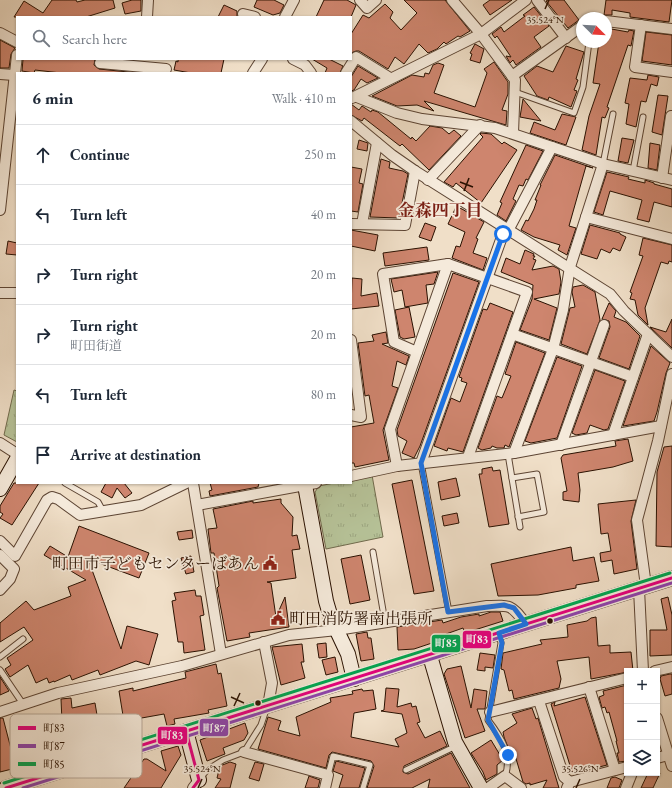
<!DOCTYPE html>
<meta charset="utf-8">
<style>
:root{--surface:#fff;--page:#f2f2f3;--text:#1f2937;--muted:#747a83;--line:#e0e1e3}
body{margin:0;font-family:"EB Garamond","Noto Serif JP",serif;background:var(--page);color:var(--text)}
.controls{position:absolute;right:12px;bottom:12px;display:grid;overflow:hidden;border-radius:0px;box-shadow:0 1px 3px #0004}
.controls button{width:36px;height:36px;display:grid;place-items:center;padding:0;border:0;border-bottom:1px solid var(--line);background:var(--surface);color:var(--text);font:20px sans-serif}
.compass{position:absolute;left:576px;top:12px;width:36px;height:36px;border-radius:50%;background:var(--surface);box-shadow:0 1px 3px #0004;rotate:114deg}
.stop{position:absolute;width:12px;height:12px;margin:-9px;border:3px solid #1a73e8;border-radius:50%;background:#fff}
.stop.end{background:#1a73e8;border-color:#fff;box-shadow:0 1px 4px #0008}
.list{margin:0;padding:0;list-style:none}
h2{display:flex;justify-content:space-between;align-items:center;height:52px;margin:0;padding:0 16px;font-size:17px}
h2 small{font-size:13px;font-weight:400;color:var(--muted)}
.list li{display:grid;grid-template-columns:26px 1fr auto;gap:12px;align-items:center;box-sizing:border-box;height:60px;padding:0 16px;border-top:1px solid var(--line)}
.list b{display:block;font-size:15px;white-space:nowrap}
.list p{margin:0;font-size:13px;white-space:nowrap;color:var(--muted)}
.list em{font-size:13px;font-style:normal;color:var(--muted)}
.icon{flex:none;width:22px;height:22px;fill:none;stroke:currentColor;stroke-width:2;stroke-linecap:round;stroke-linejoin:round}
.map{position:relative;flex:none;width:672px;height:788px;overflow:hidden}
.search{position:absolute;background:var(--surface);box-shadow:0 1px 3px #0004;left:16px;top:16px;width:336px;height:44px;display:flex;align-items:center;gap:10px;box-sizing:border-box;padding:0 14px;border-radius:0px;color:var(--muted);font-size:15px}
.panel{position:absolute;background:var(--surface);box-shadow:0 1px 3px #0004;left:16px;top:72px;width:336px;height:412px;border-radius:0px}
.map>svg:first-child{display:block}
</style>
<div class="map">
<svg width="672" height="788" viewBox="0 0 672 788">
<defs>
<pattern id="park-tufts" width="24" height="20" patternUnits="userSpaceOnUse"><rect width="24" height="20" fill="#b6c298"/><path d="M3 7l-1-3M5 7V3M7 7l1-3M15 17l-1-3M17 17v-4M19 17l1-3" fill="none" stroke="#9da681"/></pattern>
</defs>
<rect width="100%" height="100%" fill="#f0dfc8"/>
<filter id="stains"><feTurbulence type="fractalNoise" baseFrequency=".005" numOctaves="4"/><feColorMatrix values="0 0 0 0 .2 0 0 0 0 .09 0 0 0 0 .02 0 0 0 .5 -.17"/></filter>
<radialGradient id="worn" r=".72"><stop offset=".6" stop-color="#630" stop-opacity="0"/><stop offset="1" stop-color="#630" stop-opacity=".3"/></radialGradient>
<!-- park -->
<g fill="url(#park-tufts)" stroke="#706a4c">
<path d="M14 390 17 391V442L4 435Z"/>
<path d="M372 475 383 537 326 549 315 492 319 486 334 483H351V480Z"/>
</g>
<!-- building -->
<g fill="#ce856e" stroke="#2a1101">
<path d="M52 0H76L77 2 85 0H113L115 8 86 17H14L24 1 43 13Z"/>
<path d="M132 0H141V11L125 14 122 3Z"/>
<path d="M257 0H274L284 5 280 13 273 15 254 7Z"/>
<path d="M324 0H347L356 5 351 17H316Z"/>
<path d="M404 0H445L470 31 460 37 458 36 446 44 444 42 437 49 428 53 419 44 404 64 395 57 388 69 359 51H356L351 53V34L363 15 369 18 385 4 393 12 390 18 401 30 417 13Z"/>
<path d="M490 0H512L490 15 483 5Z"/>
<path d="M548 0H564L579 20 568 28 546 1Z"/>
<path d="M606 0H672L669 22 630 17V13L612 10V15H604Z"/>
<path d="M224 5 237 11V17H218Z"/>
<path d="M534 7 549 26 534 37 541 47 516 65 513 60 510 63 506 56 511 57 497 36 495 38 492 34 501 27 504 32 525 16 523 15Z"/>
<path d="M606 28 628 32 629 30 634 31 631 46 628 45 607 107 609 108 605 118 602 117 596 155 582 150 589 116 600 84 593 83 599 42H606Z"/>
<path d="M646 32 672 35V65L642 61Z"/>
<path d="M0 40 15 48 11 54 9 68H0Z"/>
<path d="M475 44 484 49 480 63 470 60 472 54 470 53Z"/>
<path d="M566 46 584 52 576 79 578 80 574 90 577 91 571 107 549 97 548 100 537 96 524 76 537 66 553 72Z"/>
<path d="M23 59H95L94 65 99 69 138 73H61L35 70 34 73 22 71Z"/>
<path d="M178 59H224L221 73H191L174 70 176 61 178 62Z"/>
<path d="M312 59H329L343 66 340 73H325L327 68Z"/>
<path d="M494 62 508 82V94L502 110 507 111 506 125 424 101 434 111 417 105 397 106 372 96 412 75 424 77 425 73 429 74 433 65 438 63 444 65 434 93 475 107 487 73 484 69Z"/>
<path d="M358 66 378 78 367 83 361 79 354 90 351 91V77Z"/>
<path d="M648 75 659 77 657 86 651 84 646 102 641 101 636 127 626 124 629 104 625 103 630 78 647 80Z"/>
<path d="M658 95 668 96 662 135 652 132Z"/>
<path d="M523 99 541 121 520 117Z"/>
<path d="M351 104 359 110 362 106 371 112 372 110 378 112 411 139 412 137 416 141 430 126 442 128 449 134 454 130 461 136 429 170 402 144 400 146 364 118 362 121 351 115Z"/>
<path d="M562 114 576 117 566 145 530 133 534 122 555 130Z"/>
<path d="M481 133 491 134 502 144 504 142 517 150 481 203 456 183 453 187 444 182 483 137 480 134Z"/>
<path d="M622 138 634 140 628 163 618 161Z"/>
<path d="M359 140 368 143 367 151 357 149Z"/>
<path d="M650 143 660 145 657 170 648 168Z"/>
<path d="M526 145 543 151 528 180 526 179 523 186 519 185 513 199 516 201 506 221 497 215 502 203 500 202Z"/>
<path d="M555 155 593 168 586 166 569 226 576 228 567 255 558 250 560 245 534 237 521 230 526 220 528 221 534 209 537 200H535L541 185H540Z"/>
<path d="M381 159 390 162 389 168 403 171 408 174 399 218 370 217Z"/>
<path d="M351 167 362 169 359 183 363 184 358 212 351 211Z"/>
<path d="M607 172 629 177 628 179 645 183V180L654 183V184L672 189V207L654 202 649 222 637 219 642 200 610 191 603 215 594 212Z"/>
<path d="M456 207 462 209 484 222 476 238 478 239 473 253 487 258 483 270 452 258 456 246 460 247 465 232 448 224Z"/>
<path d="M425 223 436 227 431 241 419 237Z"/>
<path d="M590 225 620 233V234L626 237 620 251 613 248 610 253 601 249 597 259 581 254Z"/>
<path d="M351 230 378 235 375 251 351 246Z"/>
<path d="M643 238 672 245V262L669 261 668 264 661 262 645 308 648 325 638 315 635 300 630 299 632 293 630 292 643 256 639 255Z"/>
<path d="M8 241 17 243V255L6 254Z"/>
<path d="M427 247 429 260 385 266 383 253Z"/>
<path d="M525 250 534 254 533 256H535L533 259 536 260 532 270 553 266 559 269 561 282 559 294 534 299 557 308 549 340 520 330 532 299 533 285 501 272 506 258 520 264Z"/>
<path d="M438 272 434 284 426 285 428 303 405 307 402 290 394 292 391 279Z"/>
<path d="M453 273 479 282 420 446 414 458 402 453 407 441 398 436 397 430Z"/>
<path d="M352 278 362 279 361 296 377 293 379 306 351 309Z"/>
<path d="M583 285 595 292 600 320 587 354 561 344 570 308 575 307 572 292 573 287Z"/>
<path d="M490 303 513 312 463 452 448 448 447 451 434 446 451 398 460 402 467 383 461 381 462 378 459 377 483 309 487 310Z"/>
<path d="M609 303 616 311 614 317 626 322 640 336 629 369 599 358 610 327 609 321 602 319Z"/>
<path d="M409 307 415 337 404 339 400 337 395 310Z"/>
<path d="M672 319V348L650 327 666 332Z"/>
<path d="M386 332 388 343 382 344 409 356 406 365 397 361 392 386 398 388 383 430 389 460 355 467 354 463H351V427L374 423 369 395 365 396 358 343 374 341 372 335Z"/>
<path d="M516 342 545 353 509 447 505 445 504 448H497L492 446 491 448 482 450 478 448 497 396 502 398 511 376 505 374Z"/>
<path d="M651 346 670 363 666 373 657 412 654 421 623 426Z"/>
<path d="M557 357 582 366 557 438 531 443 525 441Z"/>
<path d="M595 370 625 381 608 429 604 430 590 425 587 433 576 435 572 433Z"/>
<path d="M628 439 633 461 613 467 578 473 580 490 579 502 563 500V492L567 491 561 458 563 455 616 446 615 441Z"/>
<path d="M672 446V547L656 546 657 472 664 447Z"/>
<path d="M492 467 493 471 500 470 509 524 489 527 479 474H482V469Z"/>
<path d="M456 478 460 496 441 500 438 482Z"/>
<path d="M412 480 434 591 414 594 392 484Z"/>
<path d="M14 483H39L12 525 0 518 3 514 0 512V506Z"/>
<path d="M106 483H124L132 493 125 498 117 488 112 498 101 492Z"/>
<path d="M210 483H259L258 487 210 496 209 491 212 490Z"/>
<path d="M281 499V503L293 517 292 536 297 535 300 549 292 550 296 578 267 582 271 583 276 617 285 597 289 627 249 633 250 637 227 641 217 588 219 586 214 553H211L208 529 217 528 213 509 253 501V503Z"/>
<path d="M636 500 631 521 637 569 614 574 612 560 601 562 600 553 611 551 608 533 601 534 598 504Z"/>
<path d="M457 513 459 523 444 526 442 516Z"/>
<path d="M79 526 149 553 139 578 88 559 121 649 127 626 158 634 149 665 136 661 100 675 98 670 72 680 70 675 54 682V681L49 683 47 678 36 683 28 665 10 677 5 669 11 665 7 658 33 640 24 627 0 642V623L26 601 34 610 71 596 68 587 86 580 44 555 50 546 68 557Z"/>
<path d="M192 530 193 538 179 540 177 532Z"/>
<path d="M571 547 573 561 594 557 599 581 576 585V588L538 595 498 596 491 564Z"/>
<path d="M361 555 370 600 350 604 341 559Z"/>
<path d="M191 556 194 572 186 574 181 558Z"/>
<path d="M195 590 196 596H201L204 615 200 616 205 650 184 653 183 642H178L172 601 176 600 174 593Z"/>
<path d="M668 597 672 615V655L650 656V630H667L661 599Z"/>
<path d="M491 612H500L503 621 465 633 463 628 446 634 447 638 414 649 398 650 397 627 442 620 443 623 461 617 479 614V616Z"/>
<path d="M596 617 598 646 610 645V653L631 652 633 671 591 679 589 657 557 661 561 679 559 688 514 699 512 690 509 691 504 670 501 669 503 653 542 644 540 640 568 637 567 625 587 621 591 618Z"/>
<path d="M367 632 368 638H371L374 659 361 661 356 634Z"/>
<path d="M326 643 327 657 319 658 317 644Z"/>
<path d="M302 644 304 662H301L305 678 281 685 272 647Z"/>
<path d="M480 653 495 655 493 668 485 667V671L477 670Z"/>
<path d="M335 657 338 672 326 675 322 660Z"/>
<path d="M216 664 218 674 221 673 227 706 208 710 209 713 174 719 175 724 167 726 164 714 136 719 138 732 126 734 119 691 133 688V691L186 678 185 672Z"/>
<path d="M461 666 471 708 474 689 487 691 485 709H477L485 731 465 738 444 674 447 669Z"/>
<path d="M670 674H672V694L665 696 660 679 661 676Z"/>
<path d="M0 677 9 691 0 695Z"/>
<path d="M627 685V761L619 762 617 753H619L616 741H617L609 712 607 713 605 707 602 708 599 697 604 695 603 691Z"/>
<path d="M386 688 399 689 397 707 411 703 412 707 416 706 420 722 417 723 425 738 440 731 447 746 404 766 403 772 408 774 451 753 470 788H428L430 779 412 788H367L374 766 371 761 332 752 329 755 326 768 258 749 268 717 281 721 278 730 300 736 296 717 331 702 330 698 353 694 352 691 362 689 363 691 373 690 376 709 354 713 351 737 399 747 395 739 407 733 402 714 381 711 384 710Z"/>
<path d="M585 697 607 765 576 773 575 771 572 772 551 704 555 702 554 706Z"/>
<path d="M71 698 72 708 95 703 98 721H96L97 747H95V751L85 753 84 721 62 722 61 699Z"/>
<path d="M532 708 536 719 538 718 559 788H543L547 780 530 785V783L526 784 523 782 514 752 511 755 504 737 503 732 517 723 512 714Z"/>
<path d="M0 718H3L16 768 0 772Z"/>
<path d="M245 723 248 733 244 740 223 748 225 754 207 761 200 740Z"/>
<path d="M491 740 503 760 497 765V774L486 780 483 772 471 753Z"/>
<path d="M178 746 181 755 161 788H124L144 759H147L166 771 161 751Z"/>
<path d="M336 761 365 768 359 788H339L343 775 333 771Z"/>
<path d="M230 762 236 764 230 788H215L221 779 217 778 220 766Z"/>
<path d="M255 762 264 764 259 781 249 778Z"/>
<path d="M648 773H660L653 788H641Z"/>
<path d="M309 776 320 780 318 788H305Z"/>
<path d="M615 777 622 780 619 788H607L611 778Z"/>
</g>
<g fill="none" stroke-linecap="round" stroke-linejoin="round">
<defs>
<g id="lane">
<path d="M515 92 574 113 583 87 589 42"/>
<path d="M603 164 613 114"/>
<path d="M633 171 643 117"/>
<path d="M508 454 520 527"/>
<path d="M421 463 449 612"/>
<path d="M512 478 537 474 544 512 518 517"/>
<path d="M65 483 98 502 103 511"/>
<path d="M373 552 385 622"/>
<path d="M499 634 501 643 488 720C501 737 513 755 505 776"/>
<path d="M0 657 23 639"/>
<path d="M0 670 23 704"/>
<path d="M406 770 456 746"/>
<path d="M328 775 333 756 370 765 363 788"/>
<path d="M201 777 207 770 223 760 244 752 261 725 267 707"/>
</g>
<g id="street">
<path d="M360 0 367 8 376 0"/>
<path d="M452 0 481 34 515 80 513 133"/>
<path d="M537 0 566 38"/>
<path d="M243 14 255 17"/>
<path d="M147 17 148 0"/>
<path d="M285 17 294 0"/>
<path d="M606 21 672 29"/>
<path d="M641 25 635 67 672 72"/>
<path d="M0 33 17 42"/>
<path d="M293 59 305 65 311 73"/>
<path d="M100 63 166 69"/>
<path d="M253 73 262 59"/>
<path d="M346 73 356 57 390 78"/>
<path d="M0 74 14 75"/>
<path d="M512 76 582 26"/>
<path d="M357 97 397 113 422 119 495 128 603 164 672 180"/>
<path d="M352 98 481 34 526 0"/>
<path d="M351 121 392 155 415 171 610 294 624 311 672 357"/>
<path d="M662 178 671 116"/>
<path d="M428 180 480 125"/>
<path d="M0 210 17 55"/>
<path d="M586 217 672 239"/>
<path d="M351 224 405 225 415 171"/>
<path d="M362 224 377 143"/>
<path d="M0 293H17"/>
<path d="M512 334 633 377"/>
<path d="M351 340 361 417 351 415"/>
<path d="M417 352 394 342 383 274 448 264"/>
<path d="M613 435 648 334"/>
<path d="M0 443 17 454"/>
<path d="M561 445 604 325"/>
<path d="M514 453 553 349 563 310 570 267 603 164"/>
<path d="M421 463 503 234 511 225 552 147"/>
<path d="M397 466 390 429 448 264 527 292 468 457"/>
<path d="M351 476 397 466 514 453 661 426"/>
<path d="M193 483 221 654"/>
<path d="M197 505 316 483"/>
<path d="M0 541 15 556 47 500 52 497 58 499 80 515 141 505 186 483"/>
<path d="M0 555 14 569 10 579 0 590"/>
<path d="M646 586 637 520 658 441 672 374"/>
<path d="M639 589 643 671"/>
<path d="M264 642 272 683 268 706"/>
<path d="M655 671 672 667"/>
<path d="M589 687 615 770"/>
<path d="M539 701 564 777 570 782"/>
<path d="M0 712 58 693 182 666 289 635 337 630 487 606C512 605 511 605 526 624"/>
<path d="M490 712 627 678"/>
<path d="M657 718 672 766"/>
<path d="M244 752 328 775 325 788"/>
<path d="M657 758 668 755"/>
<path d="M193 788 199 780"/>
<path d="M488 788 505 776 521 788"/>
<path d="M567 788 570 782 627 767"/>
<path d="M626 788 632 773"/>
</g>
<g id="secondary">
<path d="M305 485 326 601 331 618 348 654 354 679"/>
<path d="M0 489 17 459"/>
<path d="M430 656 455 742 481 788"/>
<path d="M186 731 199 780"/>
<path d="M6 788 672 578"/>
</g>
</defs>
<!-- lane casing -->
<use href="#lane" stroke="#5c4433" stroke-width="7"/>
<!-- street casing -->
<use href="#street" stroke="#5c4433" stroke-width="12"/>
<!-- secondary casing -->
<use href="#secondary" stroke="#2a1101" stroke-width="16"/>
<!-- lane -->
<use href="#lane" stroke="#f5eadb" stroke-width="5"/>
<!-- street -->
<use href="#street" stroke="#f5eadb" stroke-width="10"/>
<!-- secondary -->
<use href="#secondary" stroke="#f5eadb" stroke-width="14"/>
<defs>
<g id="bus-1">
<path d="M186 731 199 780 193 788"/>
<path d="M6 788 672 578"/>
</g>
<path id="bus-2" d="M23 788 672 583"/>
<path id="bus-3" d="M4 783 670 573"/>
</defs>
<!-- bus-1 casing -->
<use href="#bus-1" stroke="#f5eadb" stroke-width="6"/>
<!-- bus-2 casing -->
<use href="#bus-2" stroke="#f5eadb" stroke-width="6"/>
<!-- bus-3 casing -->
<use href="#bus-3" stroke="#f5eadb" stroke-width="6"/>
<!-- bus-1 -->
<use href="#bus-1" stroke="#e5007d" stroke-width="3"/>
<!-- bus-2 -->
<use href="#bus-2" stroke="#8e44ad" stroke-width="3"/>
<!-- bus-3 -->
<use href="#bus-3" stroke="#00a651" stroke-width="3"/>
</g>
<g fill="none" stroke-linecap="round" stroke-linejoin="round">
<!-- route -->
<path stroke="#1a73e8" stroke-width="5" d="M503 234 421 463 448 612 504 605 514 608 526 624 499 633 502 643 488 720 508 755"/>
</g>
<!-- ticks -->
<path fill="none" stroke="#2a1101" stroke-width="1.5" d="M545 9 549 0M460 182 473 187M464 191 469 178M231 697 244 703M234 706 240 693M198 788 202 779M576 788 580 779"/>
<!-- icons -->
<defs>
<symbol id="civic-bare" viewBox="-9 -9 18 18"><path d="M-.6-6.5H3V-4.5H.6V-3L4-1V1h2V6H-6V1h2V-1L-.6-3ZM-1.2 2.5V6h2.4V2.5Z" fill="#8f2418" stroke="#f5eadb" stroke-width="2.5" paint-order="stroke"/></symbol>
</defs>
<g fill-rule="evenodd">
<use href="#civic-bare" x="260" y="553" width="20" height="20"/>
<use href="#civic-bare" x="268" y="608" width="20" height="20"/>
</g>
<!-- markers -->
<g fill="#2a1101" stroke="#f5eadb" stroke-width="1.5">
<circle cx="550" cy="621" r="3.5"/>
<circle cx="258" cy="703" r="3.5"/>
</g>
<g text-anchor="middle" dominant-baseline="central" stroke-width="3.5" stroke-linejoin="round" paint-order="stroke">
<!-- poi labels -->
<g font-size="16" fill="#2a1101" stroke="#f5eadb" text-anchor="end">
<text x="259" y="563">町田市子どもセンターばあん</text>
<text x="289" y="618" text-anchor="start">町田消防署南出張所</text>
</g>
<!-- neighbourhood labels -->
<g font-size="17" font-weight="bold" fill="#7a1f14" stroke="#f5eadb">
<text x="440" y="210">金森四丁目</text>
</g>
</g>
<!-- legend -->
<rect x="10" y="714" width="132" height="64" rx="6" fill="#f5eadb" stroke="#b8a99a" stroke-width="1"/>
<rect x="18" y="726" width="18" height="4" fill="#e5007d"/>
<rect x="18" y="744" width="18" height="4" fill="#8e44ad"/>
<rect x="18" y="762" width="18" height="4" fill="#00a651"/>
<g font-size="11" fill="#2a1101">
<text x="43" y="732">町83</text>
<text x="43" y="750">町87</text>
<text x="43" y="768">町85</text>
</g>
<g font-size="10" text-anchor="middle" fill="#2a1101" stroke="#f5eadb" stroke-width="3.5" stroke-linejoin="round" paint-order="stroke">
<text x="545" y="23">35.524°N</text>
<text x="202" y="772">35.524°N</text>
<text x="580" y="772">35.526°N</text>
</g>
<g stroke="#f5eadb" stroke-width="1.5">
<rect x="462" y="630" width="30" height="19" rx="4" fill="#e5007d"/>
<rect x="431" y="634" width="30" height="19" rx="4" fill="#00a651"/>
<rect x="199" y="718" width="30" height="19" rx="4" fill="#8e44ad"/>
<rect x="157" y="726" width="31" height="19" rx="4" fill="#e5007d"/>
</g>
<g font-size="11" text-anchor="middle" font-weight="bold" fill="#fff">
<text x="477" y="643">町83</text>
<text x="446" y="647">町85</text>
<text x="214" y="732">町87</text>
<text x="172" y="739">町83</text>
</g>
<rect width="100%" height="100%" filter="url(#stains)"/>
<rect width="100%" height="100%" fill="url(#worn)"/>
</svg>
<div class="controls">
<button>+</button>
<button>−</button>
<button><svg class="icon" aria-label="layers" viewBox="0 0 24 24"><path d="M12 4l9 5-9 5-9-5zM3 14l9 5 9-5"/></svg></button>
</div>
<svg class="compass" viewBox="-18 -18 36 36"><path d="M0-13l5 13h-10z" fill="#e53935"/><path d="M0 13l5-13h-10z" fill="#747a83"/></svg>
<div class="stop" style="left:503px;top:234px"></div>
<div class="stop end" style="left:508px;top:755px"></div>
<div class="search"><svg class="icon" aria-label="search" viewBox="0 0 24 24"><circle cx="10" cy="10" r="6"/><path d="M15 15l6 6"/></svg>Search here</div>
<section class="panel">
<h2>6 min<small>Walk · 410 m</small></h2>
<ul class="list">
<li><svg class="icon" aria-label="ahead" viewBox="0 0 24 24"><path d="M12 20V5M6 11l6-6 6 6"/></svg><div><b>Continue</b></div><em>250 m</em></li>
<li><svg class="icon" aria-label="left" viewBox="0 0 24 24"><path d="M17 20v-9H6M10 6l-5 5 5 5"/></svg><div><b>Turn left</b></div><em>40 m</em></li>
<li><svg class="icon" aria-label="right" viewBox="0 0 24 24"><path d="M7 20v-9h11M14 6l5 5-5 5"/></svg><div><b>Turn right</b></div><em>20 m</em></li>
<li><svg class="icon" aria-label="right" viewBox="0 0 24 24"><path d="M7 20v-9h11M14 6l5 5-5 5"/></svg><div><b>Turn right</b><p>町田街道</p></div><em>20 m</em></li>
<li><svg class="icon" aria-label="left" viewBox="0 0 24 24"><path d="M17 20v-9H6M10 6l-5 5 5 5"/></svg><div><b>Turn left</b></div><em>80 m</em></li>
<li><svg class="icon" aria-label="arrive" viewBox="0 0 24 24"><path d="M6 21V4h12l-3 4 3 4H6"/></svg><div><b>Arrive at destination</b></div></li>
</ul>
</section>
</div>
